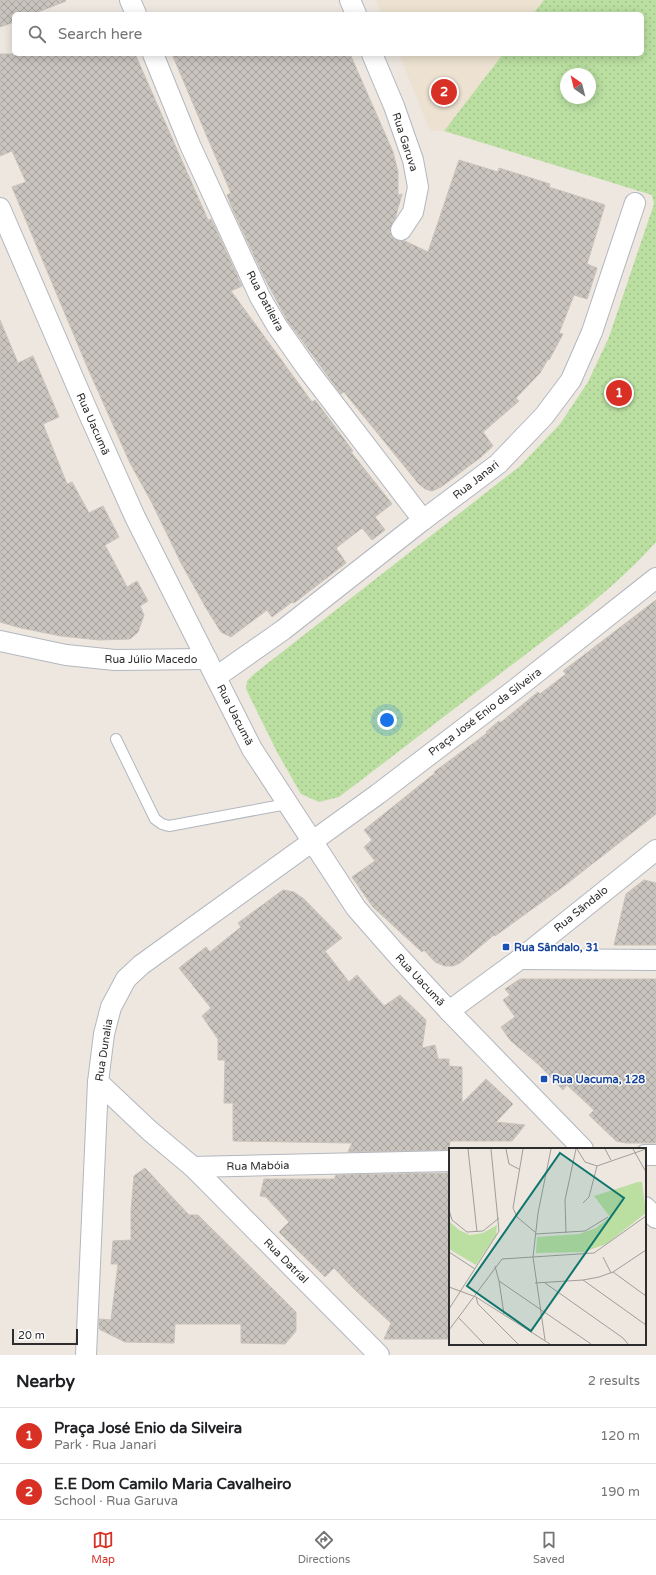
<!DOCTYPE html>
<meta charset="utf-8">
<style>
:root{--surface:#fff;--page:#f2f2f2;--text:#202124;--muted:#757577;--line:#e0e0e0;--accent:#d93025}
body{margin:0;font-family:"Varela Round",sans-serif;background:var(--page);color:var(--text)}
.compass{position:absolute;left:560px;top:68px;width:36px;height:36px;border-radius:50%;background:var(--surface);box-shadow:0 2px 10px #0003;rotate:325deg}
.scale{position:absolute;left:12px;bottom:10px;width:66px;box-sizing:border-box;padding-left:4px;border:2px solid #2d2d2d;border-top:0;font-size:11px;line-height:14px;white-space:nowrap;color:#2d2d2d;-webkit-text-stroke:3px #fff;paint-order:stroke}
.you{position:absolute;left:387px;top:720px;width:14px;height:14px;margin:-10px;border:3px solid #fff;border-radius:50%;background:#1a73e8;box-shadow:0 0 0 6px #1a73e833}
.badge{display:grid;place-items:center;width:26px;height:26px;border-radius:50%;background:var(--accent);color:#fff;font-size:13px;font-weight:700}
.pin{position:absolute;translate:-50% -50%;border:2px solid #fff;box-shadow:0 1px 4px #0006}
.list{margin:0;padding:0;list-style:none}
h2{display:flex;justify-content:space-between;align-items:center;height:52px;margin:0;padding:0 16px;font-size:17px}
h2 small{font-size:13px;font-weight:400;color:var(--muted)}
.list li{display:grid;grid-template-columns:26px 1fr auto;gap:12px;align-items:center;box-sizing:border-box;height:56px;padding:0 16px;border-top:1px solid var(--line)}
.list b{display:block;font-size:15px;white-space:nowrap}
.list p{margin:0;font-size:13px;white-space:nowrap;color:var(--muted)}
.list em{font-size:13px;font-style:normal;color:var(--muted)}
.icon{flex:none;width:22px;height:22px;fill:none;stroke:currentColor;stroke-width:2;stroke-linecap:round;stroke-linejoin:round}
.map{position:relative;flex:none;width:656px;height:1355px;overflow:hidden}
.search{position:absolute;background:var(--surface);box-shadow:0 2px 10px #0003;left:12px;right:12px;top:12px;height:44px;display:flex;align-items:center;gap:10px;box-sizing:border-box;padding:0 14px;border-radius:6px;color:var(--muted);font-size:15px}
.sheet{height:164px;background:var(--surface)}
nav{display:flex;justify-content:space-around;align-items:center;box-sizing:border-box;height:56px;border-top:1px solid var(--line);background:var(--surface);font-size:11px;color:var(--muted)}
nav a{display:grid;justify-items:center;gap:2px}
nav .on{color:var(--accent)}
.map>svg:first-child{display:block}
</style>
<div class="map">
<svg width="656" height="1355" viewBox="0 0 656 1355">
<defs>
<pattern id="green-dots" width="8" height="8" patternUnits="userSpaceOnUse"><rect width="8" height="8" fill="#badfa1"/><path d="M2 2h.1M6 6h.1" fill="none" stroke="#a0c08b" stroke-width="1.8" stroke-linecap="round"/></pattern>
<pattern id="building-cross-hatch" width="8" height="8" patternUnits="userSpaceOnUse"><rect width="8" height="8" fill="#c9c5be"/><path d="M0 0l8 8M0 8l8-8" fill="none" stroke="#a4a09b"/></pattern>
</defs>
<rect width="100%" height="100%" fill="#ede7e0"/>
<!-- education -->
<g fill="#ede2d1">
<path d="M376 0H544L533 14H382Z"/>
<path d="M399 54H503L444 131H430Z"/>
</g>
<!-- green -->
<path fill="url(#green-dots)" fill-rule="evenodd" d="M544 0H656V542C614 589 563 626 513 664 455 708 397 753 339 797L319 802 301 794 277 752 246 689 247 681 254 674 497 484 520 466 560 424 588 382 609 337 654 204 652 195 444 131 503 54H642V14H533ZM566 74H590V98H566Z"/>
<!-- building -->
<g fill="url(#building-cross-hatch)" stroke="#c9c2ba">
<path d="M0 0H65L66 1 33 14H14V22L0 27Z"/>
<path d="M0 54H135L208 220 211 219 242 286 231 291 312 402 315 400 353 451 351 452 392 504 375 517 385 530 372 540 362 528 336 548 346 563 294 603 292 602 272 617 267 610 231 637 221 632 206 608 181 563 152 503 130 463 86 364 12 187 26 182 12 151 0 156Z"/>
<path d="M172 54H350L393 152 398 172V195L402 194 395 219 390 229 391 235 395 240 400 241H405L428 252 459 160 498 172 499 168 550 184 549 187 605 205 587 264 597 268 587 299 574 295 559 333 563 334 549 360 548 359 540 373 516 398 519 401 483 432 493 446 481 457 441 487 432 491 425 489 418 483 344 392 341 394 287 320 264 277 233 210 227 195 231 193Z"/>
<path d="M0 320 18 363 33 356 59 417 43 424 67 484 72 482 89 513 103 506 119 537 105 545 127 587 137 581 148 601 140 606 144 615 138 632 130 639 99 640 61 636 21 628 0 622Z"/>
<path d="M656 600V814L564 886 495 936 494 935 460 963 453 966H445L435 962 424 950 422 952 373 907 352 877 375 861 364 847 372 840 364 830 435 773 434 772 487 733 486 732 499 721 500 723 538 692 540 694 566 674 563 671Z"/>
<path d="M644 880 656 883V945H614L626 894Z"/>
<path d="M283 890 294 892 304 899 342 938 325 951 349 982 357 975 384 1006 400 995 426 1020 422 1048 435 1045 438 1059H449V1066L462 1067V1103L486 1079 513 1104 496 1122 525 1125 512 1141H450L449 1150 348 1152 352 1143 233 1141V1103H224L225 1060H218V1039L202 1016 211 1008 179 968 206 947 210 952 241 927 238 923Z"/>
<path d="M520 979H656V1143H626L616 1141 589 1115 594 1110 567 1085 563 1090 539 1065 510 1040 501 1027 515 1017 503 1000 510 995 505 989Z"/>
<path d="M145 1168 189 1215H198L296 1312V1331L285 1344 241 1343V1324H175L174 1343 125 1342 99 1329V1319L111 1320 118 1264H111L113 1241 131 1240V1211L134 1176Z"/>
<path d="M449 1173 450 1339H384L391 1323 355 1290 334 1268 325 1277 279 1232 289 1222 266 1197 260 1196 264 1179H334L336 1175Z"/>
</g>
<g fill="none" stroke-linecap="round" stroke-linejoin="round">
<defs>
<path id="lane" d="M116 739 155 819 162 824 169 826 287 804"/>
<g id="street">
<path d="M130 0 136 14"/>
<path d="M350 0 356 14"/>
<path d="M153 54 190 145 260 297 277 326 308 370 423 520"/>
<path d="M372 54 394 106 413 160 418 187 413 212 401 230"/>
<path d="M0 208 88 412 135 517 252 749 356 908 399 957 449 1011 583 1149"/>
<path d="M0 641 66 655 115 660 207 659"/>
<path d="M216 677 283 630 423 520 498 464 544 416 571 380 592 332 635 203"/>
<path d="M520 959 656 960"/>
<path d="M449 1011 520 959 656 850"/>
<path d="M98 1082 150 1131 193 1167 450 1161"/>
<path d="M645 1155H656"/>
<path d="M193 1167 379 1355"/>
<path d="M645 1207 656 1218"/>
<path d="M86 1355 98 1082 104 1034 111 1007 126 979 141 965 378 794 517 688 656 578"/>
</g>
</defs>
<!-- lane casing -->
<use href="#lane" stroke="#b3b7bf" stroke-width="12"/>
<!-- street casing -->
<use href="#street" stroke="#b3b7bf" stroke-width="22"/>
<!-- lane -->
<use href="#lane" stroke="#fff" stroke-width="10"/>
<!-- street -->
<use href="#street" stroke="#fff" stroke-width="20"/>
</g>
<!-- markers -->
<g fill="#1a4fb4" stroke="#fff" stroke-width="1.5">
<rect x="502" y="943" width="8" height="8" rx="2"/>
<rect x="540" y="1075" width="8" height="8" rx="2"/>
</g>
<g text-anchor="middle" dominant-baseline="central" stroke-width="3" stroke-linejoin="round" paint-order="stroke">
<!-- street labels -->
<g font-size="11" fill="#2d2d2d" stroke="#fff">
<text transform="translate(405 142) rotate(72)">Rua Garuva</text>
<text transform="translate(265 301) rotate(62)">Rua Datileira</text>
<text transform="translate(93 424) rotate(66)">Rua Uacumã</text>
<text transform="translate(476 480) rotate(-38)">Rua Janari</text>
<text x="151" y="659">Rua Júlio Macedo</text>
<text transform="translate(485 712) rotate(-37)">Praça José Enio da Silveira</text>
<text transform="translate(235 715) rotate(63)">Rua Uacumã</text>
<text transform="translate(581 909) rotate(-39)">Rua Sãndalo</text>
<text transform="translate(420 980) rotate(47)">Rua Uacumã</text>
<text transform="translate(104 1050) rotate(-81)">Rua Dunalia</text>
<text transform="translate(258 1166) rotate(-1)">Rua Mabóia</text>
<text transform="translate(286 1261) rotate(45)">Rua Datrial</text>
</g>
<!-- transit labels -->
<g font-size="11" font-weight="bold" fill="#164399" stroke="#fff" text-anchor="start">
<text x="514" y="947">Rua Sândalo, 31</text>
<text x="552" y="1079">Rua Uacuma, 128</text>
</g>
</g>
<!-- overview -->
<g transform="translate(449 1148)">
<rect width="197" height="197" fill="#ede7e0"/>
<path d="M189 34H193L197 65 157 96 135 104 87 105 88 89 130 86 147 80 161 69 145 48ZM0 73 10 82 21 87 34 85 48 77 47 87 27 117 0 101Z" fill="#badfa1"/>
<path fill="none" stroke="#a09d98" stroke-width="1" d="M19 1 28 84M57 1 60 16 70 21M74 1 64 60 68 69 86 84M128 1 136 14 148 18 197 1M156 1 162 12M184 1 197 24M134 55 140 49 148 18M0 62 3 72 18 84 34 83 50 70M117 85 116 52 127 1M86 86 136 83 159 69M0 104 26 121M154 109 162 125M46 118 50 133 142 196M164 124 197 148M134 132 197 177M50 133 55 166M86 135 134 132 150 129 164 124 197 102M96 135 174 190 179 196M0 139 27 149 101 196M27 149 29 156 69 196M0 161 50 83 42 1M9 169 35 196M0 182 53 111 145 105 197 68M96 192 84 109 89 65 102 1"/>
<path fill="#0f766e" fill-opacity="0.15" stroke="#0f766e" stroke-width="2" d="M111 5 175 50 82 183 18 138Z"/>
<rect width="197" height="197" fill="none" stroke="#2d2d2d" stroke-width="2"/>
</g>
</svg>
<svg class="compass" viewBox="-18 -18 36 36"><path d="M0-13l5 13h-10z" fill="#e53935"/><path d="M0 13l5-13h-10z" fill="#757577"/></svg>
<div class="scale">20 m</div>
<div class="you"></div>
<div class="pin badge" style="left:619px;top:393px">1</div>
<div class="pin badge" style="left:444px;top:92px">2</div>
<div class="search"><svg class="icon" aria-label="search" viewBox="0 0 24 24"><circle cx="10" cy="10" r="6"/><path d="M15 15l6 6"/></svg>Search here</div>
</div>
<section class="sheet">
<h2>Nearby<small>2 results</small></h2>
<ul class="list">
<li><span class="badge">1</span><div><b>Praça José Enio da Silveira</b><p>Park · Rua Janari</p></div><em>120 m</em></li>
<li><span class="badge">2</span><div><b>E.E Dom Camilo Maria Cavalheiro</b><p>School · Rua Garuva</p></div><em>190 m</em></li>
</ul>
</section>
<nav>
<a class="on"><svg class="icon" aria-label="map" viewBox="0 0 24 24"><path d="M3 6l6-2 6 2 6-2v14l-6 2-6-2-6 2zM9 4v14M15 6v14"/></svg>Map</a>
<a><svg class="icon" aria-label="directions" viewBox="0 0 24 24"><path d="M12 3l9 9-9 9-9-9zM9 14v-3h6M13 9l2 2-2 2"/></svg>Directions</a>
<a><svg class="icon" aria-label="saved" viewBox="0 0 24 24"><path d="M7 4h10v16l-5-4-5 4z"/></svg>Saved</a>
</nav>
